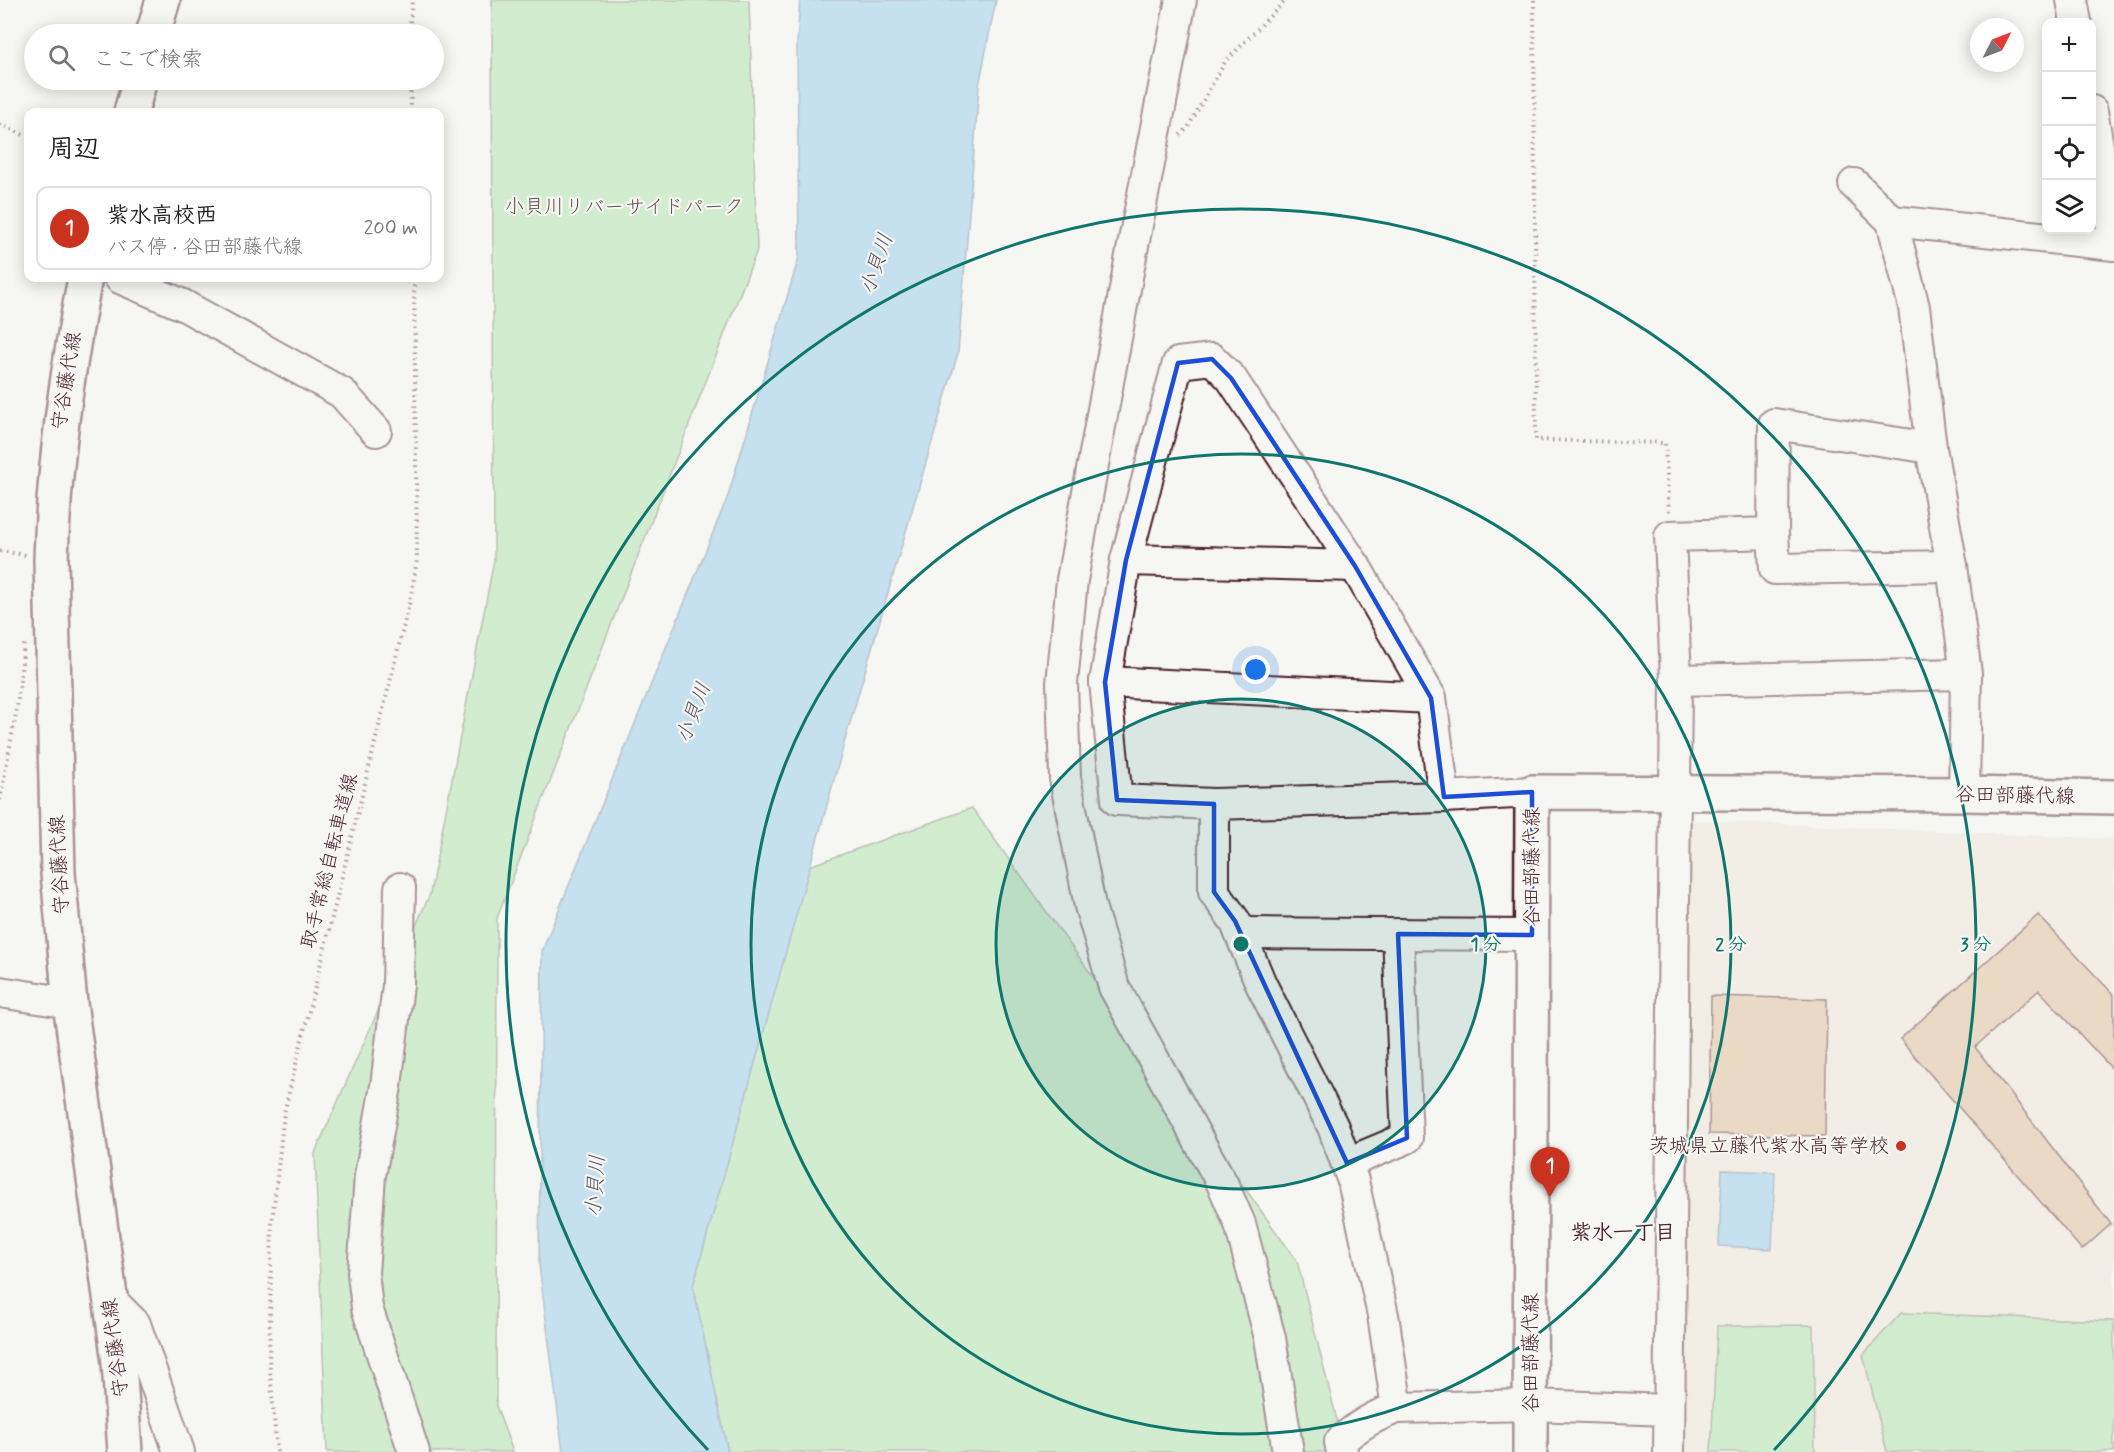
<!DOCTYPE html>
<html lang="ja">
<meta charset="utf-8">
<style>
:root{--surface:#fff;--page:#f2f2f2;--text:#222;--muted:#767676;--line:#e0e0e0;--accent:#c8321e}
body{margin:0;font-family:Mynerve,"Klee One",sans-serif;background:var(--page);color:var(--text)}
.controls{position:absolute;right:18px;top:18px;display:grid;overflow:hidden;border-radius:12px;box-shadow:0 3px 15px #0003}
.controls button{width:54px;height:54px;display:grid;place-items:center;padding:0;border:0;border-bottom:2px solid var(--line);background:var(--surface);color:var(--text);font:30px sans-serif}
.compass{position:absolute;left:1970px;top:18px;width:54px;height:54px;border-radius:50%;background:var(--surface);box-shadow:0 3px 15px #0003;rotate:48deg}
.you{position:absolute;left:1256px;top:670px;width:21px;height:21px;margin:-15px;border:4px solid #fff;border-radius:50%;background:#1a73e8;box-shadow:0 0 0 9px #1a73e833}
.badge{display:grid;place-items:center;width:39px;height:39px;border-radius:50%;background:var(--accent);color:#fff;font-size:20px;font-weight:700}
.pin{position:absolute;translate:-50% -50px;filter:drop-shadow(0 2px 3px #0008)}
.pin::after{content:'';position:absolute;top:32px;width:21px;height:18px;background:inherit;clip-path:polygon(0 0,100% 0,50% 100%)}
.list{margin:0;padding:0;list-style:none}
h2{display:flex;justify-content:space-between;align-items:center;height:78px;margin:0;padding:0 24px;font-size:26px}
h2 small{font-size:20px;font-weight:400;color:var(--muted)}
.list li{display:grid;grid-template-columns:39px 1fr auto;gap:18px;align-items:center;box-sizing:border-box;height:84px;margin:0 12px 12px;padding:0 12px;border:2px solid var(--line);border-radius:12px}
.list b{display:block;font-size:22px;white-space:nowrap}
.list p{margin:0;font-size:20px;white-space:nowrap;color:var(--muted)}
.list em{font-size:20px;font-style:normal;color:var(--muted)}
.icon{flex:none;width:33px;height:33px;fill:none;stroke:currentColor;stroke-width:2;stroke-linecap:round;stroke-linejoin:round}
.map{position:relative;flex:none;width:2114px;height:1452px;overflow:hidden}
.search{position:absolute;background:var(--surface);box-shadow:0 3px 15px #0003;left:24px;top:24px;width:420px;height:66px;display:flex;align-items:center;gap:15px;box-sizing:border-box;padding:0 21px;border-radius:33px;color:var(--muted);font-size:22px}
.panel{position:absolute;background:var(--surface);box-shadow:0 3px 15px #0003;left:24px;top:108px;width:420px;height:174px;border-radius:12px}
.map>svg:first-child{display:block}
</style>
<div class="map">
<svg width="2114" height="1452" viewBox="0 0 2114 1452">
<rect width="100%" height="100%" fill="#f6f6f2"/>
<filter id="ink" filterUnits="userSpaceOnUse"><feTurbulence type="fractalNoise" baseFrequency=".0167" numOctaves="2"/><feDisplacementMap in="SourceGraphic" scale="12" xChannelSelector="R" yChannelSelector="G"/><feConvolveMatrix kernelMatrix="1 2 1 2 8 2 1 2 1" color-interpolation-filters="sRGB"/></filter>
<g filter="url(#ink)">
<!-- built -->
<path fill="#eee3d4" d="M1691 820 2114 839V1452H1684Z"/>
<!-- green -->
<g fill="#a7e1a6" stroke="#788068" stroke-width="1.5">
<path d="M492 0H749L757 250 497 918 496 1406 513 1452H327L315 1153 430 894 494 560Z"/>
<path d="M972 808 1297 1261 1345 1452H728L693 1286 809 866Z"/>
<path d="M1901 1313 2114 1321V1452H1887L1863 1355Z"/>
<path d="M1813 1325 1815 1452H1711L1717 1326Z"/>
</g>
<!-- water -->
<g fill="#8ac5e9" stroke="#70839d" stroke-width="1.5">
<path d="M800 0H996L979 86 958 353 847 733 693 1286 728 1452H563L539 1265 542 951 728 496 799 257 797 43Z"/>
<path d="M1722 1170 1775 1172 1772 1249 1719 1246Z"/>
</g>
<!-- building -->
<g fill="#dcb78d" stroke="#4a1f2b" stroke-width="1.5">
<path d="M2038 915 2114 995V1071L2039 990 1975 1047 2111 1224 2082 1250 1900 1039Z"/>
<path d="M1711 996 1827 999 1825 1136 1709 1134Z"/>
</g>
<g fill="none" stroke-linecap="round" stroke-linejoin="round">
<defs>
<g id="minor">
<path d="M1181 0 1131 256 1072 580 1062 683 1065 778 1090 906 1114 987 1223 1185 1240 1224 1270 1338 1288 1452"/>
<path d="M2072 0 2076 22"/>
<path d="M2092 111 2114 240"/>
<path d="M1854 184 1892 221 2114 245"/>
<path d="M1892 221 1914 307 1931 448"/>
<path d="M120 278 183 305 342 393 376 431"/>
<path d="M1773 533 1775 569 1952 566"/>
<path d="M1126 560 1355 566"/>
<path d="M1676 680 1966 674"/>
<path d="M1105 682 1431 698"/>
<path d="M1214 804 1117 800 1105 682 1126 560 1178 363 1212 359 1231 378 1355 566 1431 698 1444 797"/>
<path d="M400 888 398 985 386 1086 370 1176 363 1273 367 1308 414 1452"/>
<path d="M1240 933 1532 935"/>
<path d="M0 992 70 1003"/>
<path d="M1347 1163 1407 1138 1398 934"/>
<path d="M110 1299 135 1324 179 1452"/>
<path d="M1397 1408 1383 1315 1353 1181 1333 1127 1261 984 1235 921 1214 892V804L1444 797 1532 792"/>
<path d="M1342 1452 1340 1442C1358 1425 1375 1416 1397 1408L1531 1405 1669 1410"/>
<path d="M1669 1452 1676 680 1670 536 1773 533 1774 424 1931 448 1952 566 1966 674 1964 794"/>
</g>
<g id="major">
<path d="M153 34 163 0"/>
<path d="M131 112 140 80"/>
<path d="M85 278C67 373 54 462 51 559L58 873 70 1003 119 1362 125 1452"/>
<path d="M1530 1452 1532 792 1964 794 2114 797"/>
</g>
</defs>
<!-- minor casing -->
<use href="#minor" stroke="#4a1f2b" stroke-width="34"/>
<!-- major casing -->
<use href="#major" stroke="#4a1f2b" stroke-width="38"/>
<!-- path -->
<g stroke="#4a1f2b" stroke-width="4" stroke-dasharray="1.5 4.5" stroke-linecap="butt">
<path d="M1534 0 1536 440 1665 443 1669 513"/>
<path d="M409 34 412 0"/>
<path d="M410 80 411 112"/>
<path d="M0 124 28 137"/>
<path d="M1180 135 1187 129 1225 62 1286 0"/>
<path d="M0 551 26 555"/>
<path d="M0 800 17 708 24 644"/>
<path d="M277 1452 269 1359 272 1223 284 1113 411 596 417 560 414 278"/>
</g>
<!-- minor -->
<use href="#minor" stroke="#f6f6f2" stroke-width="30"/>
<!-- major -->
<use href="#major" stroke="#f6f6f2" stroke-width="33"/>
</g>
</g>
<!-- marked area -->
<path d="M0 0H2114V1452H0ZM1212 359 1231 378 1355 566 1431 698 1444 797 1532 792V935L1398 934 1407 1138 1347 1163 1235 921 1214 892V804L1117 800 1105 682 1126 560 1178 363Z" fill="#f6f6f2" fill-opacity=".55" fill-rule="evenodd"/>
<path fill="none" stroke="#1d4ed8" stroke-width="4.5" stroke-linejoin="round" d="M1212 359 1231 378 1355 566 1431 698 1444 797 1532 792V935L1398 934 1407 1138 1347 1163 1235 921 1214 892V804L1117 800 1105 682 1126 560 1178 363Z"/>
<!-- distance rings -->
<circle cx="1241" cy="944" r="245" fill="#0f766e" fill-opacity=".12"/>
<g fill="none" stroke="#0f766e" stroke-width="3">
<circle cx="1241" cy="944" r="245"/>
<circle cx="1241" cy="944" r="490"/>
<path d="M708 1450A735 735 0 1 1 1774 1450"/>
</g>
<!-- markers -->
<circle fill="#c8321e" stroke="#f6f6f2" stroke-width="2" cx="1901" cy="1146" r="6"/>
<g text-anchor="middle" dominant-baseline="central" stroke-width="4.5" stroke-linejoin="round" paint-order="stroke">
<!-- park labels -->
<g font-size="20" fill="#61504a" stroke="#f6f6f2">
<text x="624" y="207">小貝川リバーサイドパーク</text>
</g>
<!-- street labels -->
<g font-size="20" fill="#4a1f2b" stroke="#f6f6f2">
<text transform="translate(67 381) rotate(-81)">守谷藤代線</text>
<text transform="translate(2015 796) rotate(1)">谷田部藤代線</text>
<text transform="translate(330 861) rotate(-76)">取手常総自転車道線</text>
<text transform="translate(60 865) rotate(-93)">守谷藤代線</text>
<text transform="translate(1532 867) rotate(-90)">谷田部藤代線</text>
<text transform="translate(116 1348) rotate(-97)">守谷藤代線</text>
<text transform="translate(1531 1353) rotate(-90)">谷田部藤代線</text>
</g>
<!-- poi labels -->
<g font-size="20" fill="#4a1f2b" stroke="#f6f6f2" text-anchor="end">
<text x="1889" y="1146">茨城県立藤代紫水高等学校</text>
</g>
<!-- water labels -->
<g font-size="21" font-style="italic" fill="#5d5164" stroke="#f6f6f2">
<text transform="translate(877 264) rotate(-71)">小貝川</text>
<text transform="translate(694 713) rotate(-69)">小貝川</text>
<text transform="translate(596 1186) rotate(-86)">小貝川</text>
</g>
<!-- neighbourhood labels -->
<g font-size="21" font-weight="bold" fill="#4a1f2b" stroke="#f6f6f2">
<text x="1623" y="1233">紫水一丁目</text>
</g>
</g>
<circle cx="1241" cy="944" r="9" fill="#0f766e" stroke="#f6f6f2" stroke-width="3"/>
<g font-size="18" text-anchor="middle" font-weight="bold" fill="#0f766e" stroke="#f6f6f2" stroke-width="4.5" stroke-linejoin="round" paint-order="stroke">
<text x="1486" y="950">1 分</text>
<text x="1731" y="950">2 分</text>
<text x="1976" y="950">3 分</text>
</g>
</svg>
<div class="controls">
<button>+</button>
<button>−</button>
<button><svg class="icon" aria-label="locate" viewBox="0 0 24 24"><circle cx="12" cy="12" r="6"/><path d="M12 2v4M12 18v4M2 12h4M18 12h4"/></svg></button>
<button><svg class="icon" aria-label="layers" viewBox="0 0 24 24"><path d="M12 4l9 5-9 5-9-5zM3 14l9 5 9-5"/></svg></button>
</div>
<svg class="compass" viewBox="-18 -18 36 36"><path d="M0-13l5 13h-10z" fill="#e53935"/><path d="M0 13l5-13h-10z" fill="#767676"/></svg>
<div class="you"></div>
<div class="pin badge" style="left:1550px;top:1197px">1</div>
<div class="search"><svg class="icon" aria-label="search" viewBox="0 0 24 24"><circle cx="10" cy="10" r="6"/><path d="M15 15l6 6"/></svg>ここで検索</div>
<section class="panel">
<h2>周辺<small></small></h2>
<ul class="list">
<li><span class="badge">1</span><div><b>紫水高校西</b><p>バス停 · 谷田部藤代線</p></div><em>200 m</em></li>
</ul>
</section>
</div>
